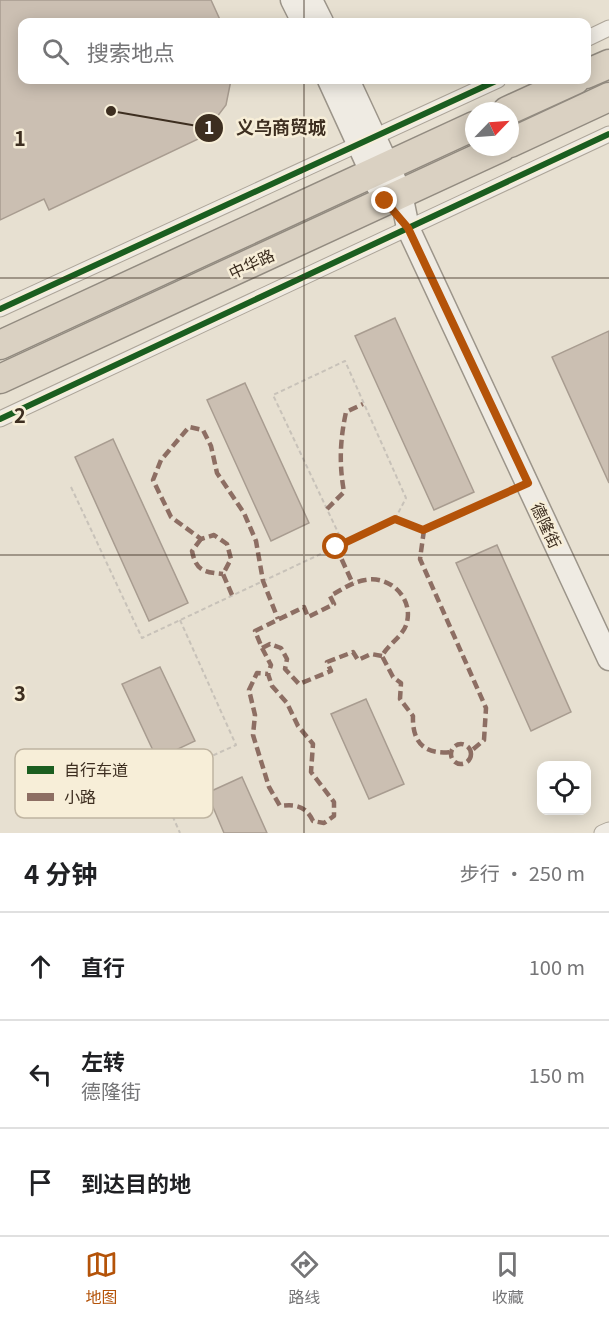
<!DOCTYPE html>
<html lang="zh">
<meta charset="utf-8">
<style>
:root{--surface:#fff;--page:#f6f6f6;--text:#202124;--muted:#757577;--line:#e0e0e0;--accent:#b45309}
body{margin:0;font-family:Georgia,"Noto Sans SC",serif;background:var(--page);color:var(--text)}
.controls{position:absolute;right:18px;bottom:18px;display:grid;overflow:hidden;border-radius:12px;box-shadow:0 3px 15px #0003}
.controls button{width:54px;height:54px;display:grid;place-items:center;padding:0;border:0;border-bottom:2px solid var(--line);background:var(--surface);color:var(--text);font:30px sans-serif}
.compass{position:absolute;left:465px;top:102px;width:54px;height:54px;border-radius:50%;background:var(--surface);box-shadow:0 3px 15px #0003;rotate:65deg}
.stop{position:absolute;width:18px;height:18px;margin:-14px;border:4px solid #b45309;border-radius:50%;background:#fff}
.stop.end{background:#b45309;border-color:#fff;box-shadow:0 2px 6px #0008}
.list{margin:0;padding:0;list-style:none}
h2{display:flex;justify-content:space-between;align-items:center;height:78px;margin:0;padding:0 24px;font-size:26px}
h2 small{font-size:20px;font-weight:400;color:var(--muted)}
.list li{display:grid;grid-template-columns:39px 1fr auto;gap:18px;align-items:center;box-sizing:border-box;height:108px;padding:0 24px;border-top:2px solid var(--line)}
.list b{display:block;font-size:22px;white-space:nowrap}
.list p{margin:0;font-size:20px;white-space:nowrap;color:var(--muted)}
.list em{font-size:20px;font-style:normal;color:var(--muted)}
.icon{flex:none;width:33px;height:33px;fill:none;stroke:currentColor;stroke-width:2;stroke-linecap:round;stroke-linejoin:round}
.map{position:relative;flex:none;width:609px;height:833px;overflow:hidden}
.search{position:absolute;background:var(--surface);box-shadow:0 3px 15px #0003;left:18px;right:18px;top:18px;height:66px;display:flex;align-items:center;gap:15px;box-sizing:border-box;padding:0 21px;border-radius:12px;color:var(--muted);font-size:22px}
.sheet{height:402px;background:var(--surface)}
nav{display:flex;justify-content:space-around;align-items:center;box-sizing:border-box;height:84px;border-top:2px solid var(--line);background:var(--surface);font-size:16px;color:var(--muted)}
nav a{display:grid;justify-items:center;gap:3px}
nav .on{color:var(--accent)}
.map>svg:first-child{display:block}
</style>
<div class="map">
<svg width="609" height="833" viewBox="0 0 609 833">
<rect width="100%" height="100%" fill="#e7e0d1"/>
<!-- building -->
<g fill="#cbbfb2" stroke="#a89c90" stroke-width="1.5">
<path d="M0 0H211L221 22H22V80H231L226 105 210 126 213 132 49 210 44 199 0 220Z"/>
<path d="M395 318 474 492 434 510 355 336Z"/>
<path d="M609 331V483L552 357Z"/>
<path d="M245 383 309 523 271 541 207 400Z"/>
<path d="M113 439 188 603 149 621 75 457Z"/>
<path d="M497 545 571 712 531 731 456 563Z"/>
<path d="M160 667 195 741 157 759 122 684Z"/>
<path d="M366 699 404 784 369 799 331 714Z"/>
<path d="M242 777 267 833H224L207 793Z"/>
</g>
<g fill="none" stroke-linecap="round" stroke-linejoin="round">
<defs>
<g id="street">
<path d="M586 39 609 28"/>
<path d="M0 309 498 80"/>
<path d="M0 419 609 134"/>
<path d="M602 833 609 830"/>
</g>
<g id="secondary">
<path d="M292 0 303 22"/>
<path d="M311 0 322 22"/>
<path d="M329 80 378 187"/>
<path d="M348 80 401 194 408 228 609 659"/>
</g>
<g id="highway">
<path d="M586 74 609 64"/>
<path d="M507 111 575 80"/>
<path d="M510 143 609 97"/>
<path d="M0 345 474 126"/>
<path d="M0 379 502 147"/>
</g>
</defs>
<!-- street casing -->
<use href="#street" stroke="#ada599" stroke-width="17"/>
<!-- secondary casing -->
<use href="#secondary" stroke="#9c958a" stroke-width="25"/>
<!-- highway casing -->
<use href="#highway" stroke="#928b80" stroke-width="31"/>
<!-- path -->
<g stroke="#c8c2b9" stroke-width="2" stroke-dasharray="4.5 3" stroke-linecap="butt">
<path d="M71 487 142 638 395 519 423 530 511 491"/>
<path d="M343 543 273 395 345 361 406 498 395 519"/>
<path d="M180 620 236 745 157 781 180 833"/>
</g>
<!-- street -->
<use href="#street" stroke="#efebe3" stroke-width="15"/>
<!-- secondary -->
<use href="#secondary" stroke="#efebe3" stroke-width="22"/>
<!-- highway -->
<use href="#highway" stroke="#dad1c2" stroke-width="28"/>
<!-- quiet -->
<g stroke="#8d6e63" stroke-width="4.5" stroke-dasharray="9 4.5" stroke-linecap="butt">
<path d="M327 509 344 492C339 464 340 440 346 412L363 404"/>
<path d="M424 530 420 559 486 708 484 740 471 751"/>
<path d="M201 539 192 551C196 571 204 572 223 574"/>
<path d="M336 547 353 584"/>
<path d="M232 595 223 574 231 559 227 544 214 535 201 539 171 517 153 480 161 460 189 427 203 430 211 446 217 473 244 513 256 541 263 581 278 619"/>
<path d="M262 648 271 665 268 674 272 686 287 703 298 726 313 744 311 772 334 802V816L324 823 313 821C306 806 296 804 280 806L269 787 253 735 255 715 249 690 257 673 268 674"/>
<path d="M382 656 371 654 358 660 353 652 327 662 331 671 299 684 285 669 287 659 281 648 270 644 262 648 255 631 304 607 308 617 334 604 330 596C341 590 352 582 365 580 389 575 413 597 407 622 404 636 388 644 382 656L393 677 401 683 400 699 413 716C412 743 425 755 451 752"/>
<circle cx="461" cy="754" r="10"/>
</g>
<defs>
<g id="cycleway">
<path d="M0 309 498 80"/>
<path d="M0 419 609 134"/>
</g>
</defs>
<!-- cycleway casing -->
<use href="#cycleway" stroke="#f7eed8" stroke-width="10"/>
<!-- cycleway -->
<use href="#cycleway" stroke="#1b5e20" stroke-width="6"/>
</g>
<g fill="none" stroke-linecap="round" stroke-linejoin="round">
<!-- route -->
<path stroke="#b45309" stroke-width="8" d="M336 547 395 519 423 530 528 483 408 228 385 201"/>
</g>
<!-- grid -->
<path fill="none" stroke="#3d2e20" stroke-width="1.5" stroke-opacity="0.55" d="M304 0V22M304 80V833M0 278H609M0 555H609"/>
<g text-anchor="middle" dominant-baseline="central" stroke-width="5" stroke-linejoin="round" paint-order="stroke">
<!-- street labels -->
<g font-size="16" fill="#3d2e20" stroke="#f7eed8">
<text transform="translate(251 263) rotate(-25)">中华路</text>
<text transform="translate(547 525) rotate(65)">德隆街</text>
</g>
</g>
<!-- legend -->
<rect x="15" y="749" width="198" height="69" rx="9" fill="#f7eed8" stroke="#bfb4a1" stroke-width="1.5"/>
<rect x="27" y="766" width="27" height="8" fill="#1b5e20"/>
<rect x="27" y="793" width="27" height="8" fill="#8d6e63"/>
<g font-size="16" fill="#3d2e20">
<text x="64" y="776">自行车道</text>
<text x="64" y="803">小路</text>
</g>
<g font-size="20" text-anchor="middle" font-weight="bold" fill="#3d2e20" stroke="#f7eed8" stroke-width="5" stroke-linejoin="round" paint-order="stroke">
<text x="20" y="146">1</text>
<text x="20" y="423">2</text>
<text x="20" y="701">3</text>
</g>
<!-- callouts -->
<path fill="none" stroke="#3d2e20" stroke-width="2" d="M111 111L209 128"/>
<g fill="#3d2e20" stroke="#f7eed8" stroke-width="2">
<circle cx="111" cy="111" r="6"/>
<circle cx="209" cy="128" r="15"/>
</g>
<g font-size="18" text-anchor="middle" font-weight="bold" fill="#fff">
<text x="209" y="134">1</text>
</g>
<g font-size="18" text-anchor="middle" font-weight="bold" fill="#3d2e20" stroke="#f7eed8" stroke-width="5" stroke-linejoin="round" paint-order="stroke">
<text x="281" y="134">义乌商贸城</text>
</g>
</svg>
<div class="controls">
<button><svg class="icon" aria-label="locate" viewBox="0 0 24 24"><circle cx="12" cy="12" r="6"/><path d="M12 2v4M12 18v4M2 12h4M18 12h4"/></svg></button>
</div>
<svg class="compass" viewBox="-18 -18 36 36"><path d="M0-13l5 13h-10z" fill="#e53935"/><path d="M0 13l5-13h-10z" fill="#757577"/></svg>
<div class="stop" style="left:336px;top:547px"></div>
<div class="stop end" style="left:385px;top:201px"></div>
<div class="search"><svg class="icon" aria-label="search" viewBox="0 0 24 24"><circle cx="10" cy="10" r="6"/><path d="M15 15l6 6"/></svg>搜索地点</div>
</div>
<section class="sheet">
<h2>4 分钟<small>步行 · 250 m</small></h2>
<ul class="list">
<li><svg class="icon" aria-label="ahead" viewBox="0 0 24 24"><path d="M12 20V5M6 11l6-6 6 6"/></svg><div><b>直行</b></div><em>100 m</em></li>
<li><svg class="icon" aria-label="left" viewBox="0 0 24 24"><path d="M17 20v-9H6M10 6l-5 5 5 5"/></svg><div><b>左转</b><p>德隆街</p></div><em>150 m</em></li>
<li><svg class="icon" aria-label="arrive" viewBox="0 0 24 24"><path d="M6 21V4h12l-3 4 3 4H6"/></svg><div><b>到达目的地</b></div></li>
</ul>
</section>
<nav>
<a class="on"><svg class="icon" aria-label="map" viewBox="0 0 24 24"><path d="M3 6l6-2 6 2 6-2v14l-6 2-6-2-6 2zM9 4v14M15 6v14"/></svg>地图</a>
<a><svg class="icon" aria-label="directions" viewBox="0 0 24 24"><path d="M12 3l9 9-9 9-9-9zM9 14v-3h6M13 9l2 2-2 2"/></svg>路线</a>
<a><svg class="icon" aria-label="saved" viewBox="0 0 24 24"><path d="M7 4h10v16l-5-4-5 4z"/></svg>收藏</a>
</nav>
